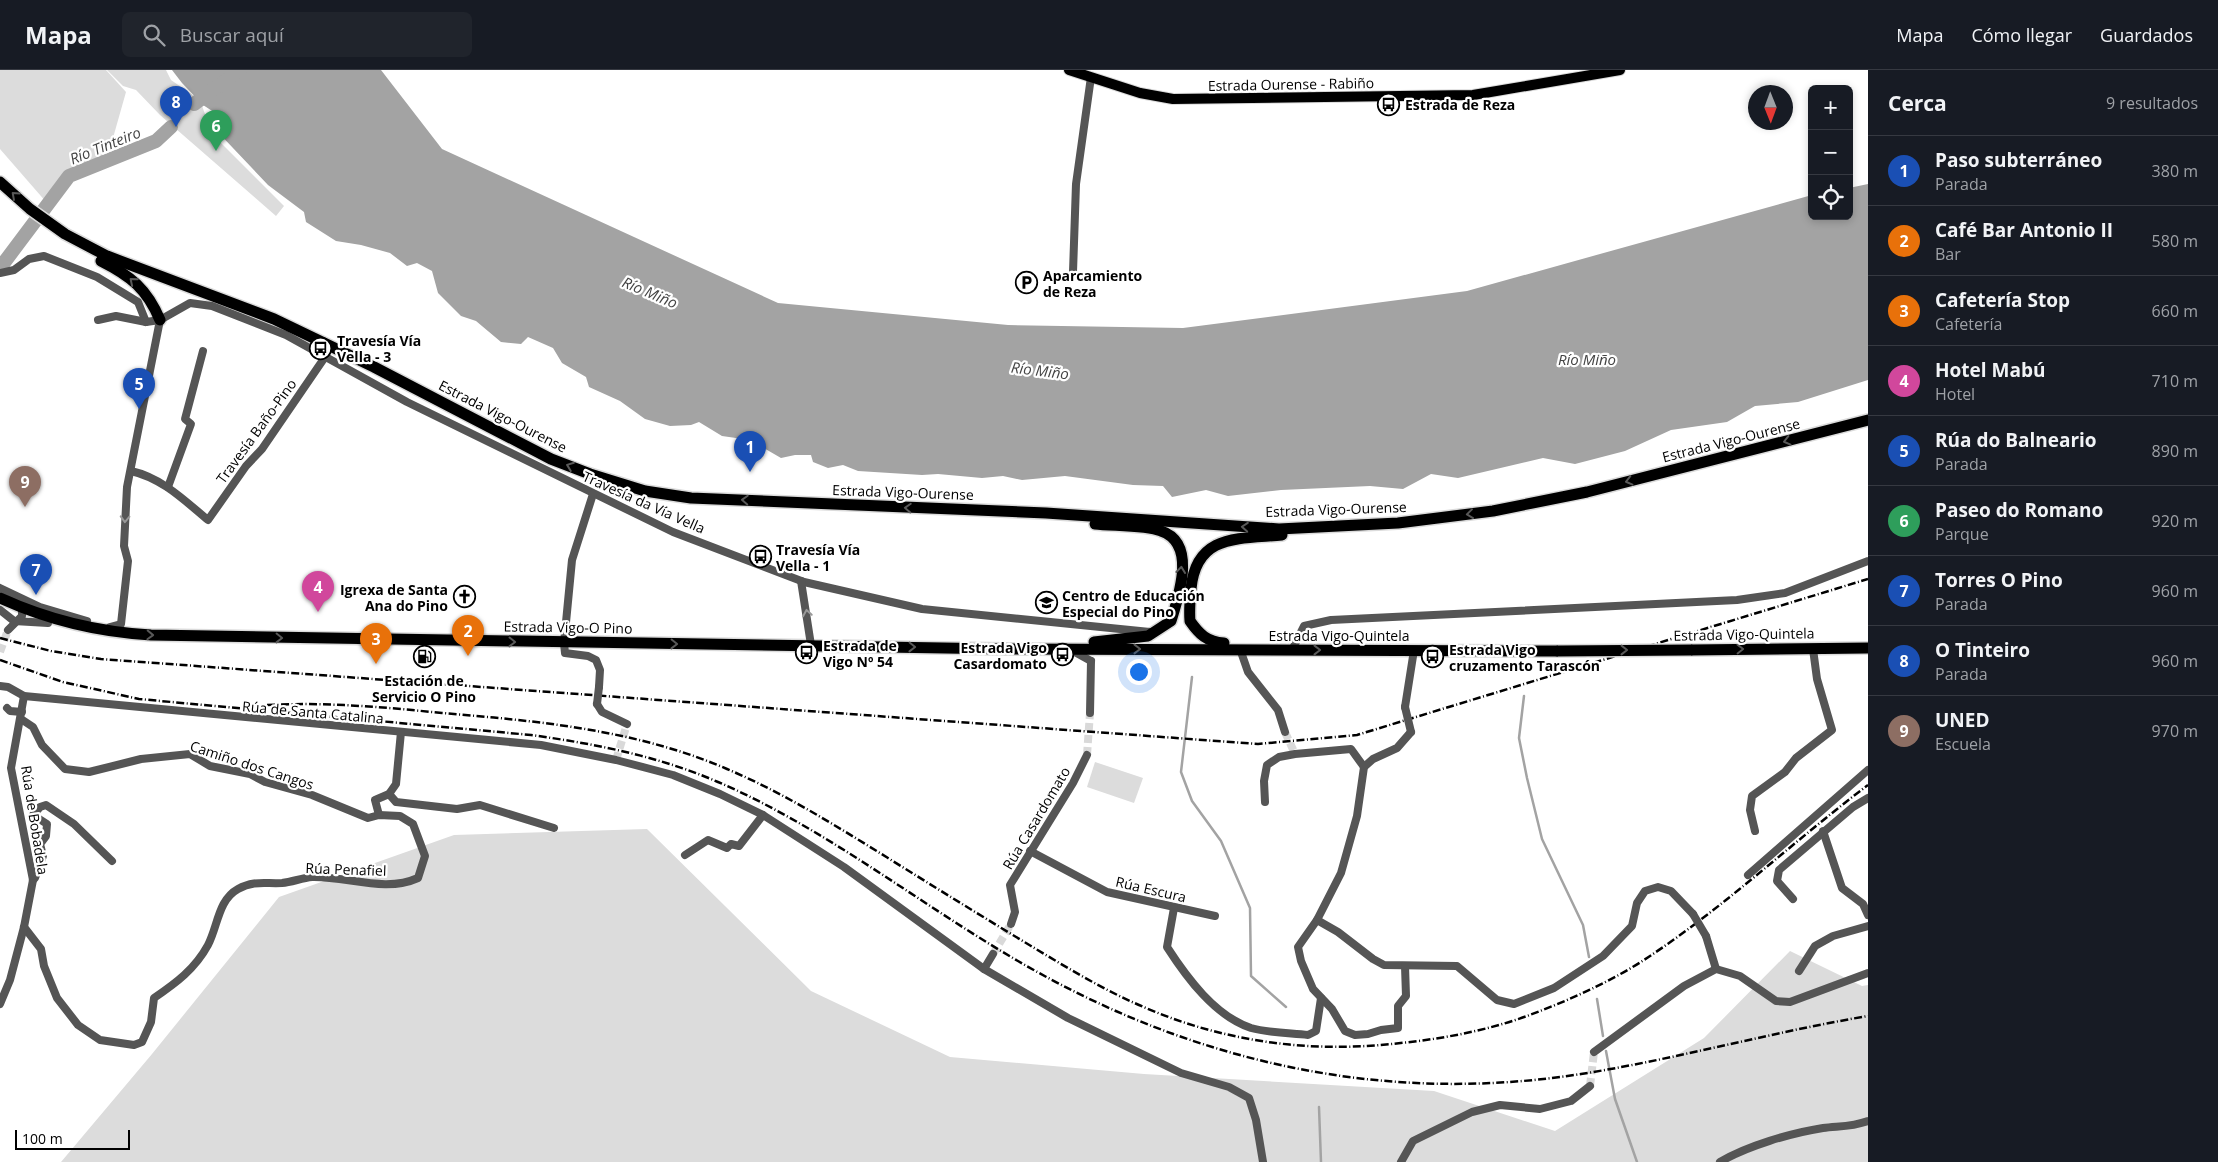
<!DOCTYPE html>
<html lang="es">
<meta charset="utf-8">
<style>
:root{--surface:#171b24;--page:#20242c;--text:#f1f3f6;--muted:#9ea1a6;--line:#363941;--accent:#ea580c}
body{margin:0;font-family:"Open Sans",sans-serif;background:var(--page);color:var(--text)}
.controls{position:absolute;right:15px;top:15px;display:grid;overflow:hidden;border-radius:8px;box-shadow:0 2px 8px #0003}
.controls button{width:45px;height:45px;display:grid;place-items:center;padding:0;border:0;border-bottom:1px solid var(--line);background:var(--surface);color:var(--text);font:25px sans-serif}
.compass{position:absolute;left:1748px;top:15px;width:45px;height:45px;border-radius:50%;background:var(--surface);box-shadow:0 2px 8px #0003;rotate:179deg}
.scale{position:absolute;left:15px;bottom:12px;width:115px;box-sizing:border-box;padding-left:5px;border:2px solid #000;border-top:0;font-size:14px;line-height:18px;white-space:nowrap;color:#000;-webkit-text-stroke:4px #fff;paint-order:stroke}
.you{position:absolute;left:1138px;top:601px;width:18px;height:18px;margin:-12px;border:4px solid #fff;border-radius:50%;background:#1a73e8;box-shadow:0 0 0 8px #1a73e833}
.badge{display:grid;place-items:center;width:32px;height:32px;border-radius:50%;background:var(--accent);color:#fff;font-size:16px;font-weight:700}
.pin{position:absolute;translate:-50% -41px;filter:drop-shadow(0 1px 2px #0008)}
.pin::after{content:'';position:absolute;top:26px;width:18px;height:15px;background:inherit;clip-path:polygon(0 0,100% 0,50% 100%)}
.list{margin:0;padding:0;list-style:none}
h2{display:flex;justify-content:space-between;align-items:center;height:65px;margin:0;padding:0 20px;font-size:21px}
h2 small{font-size:16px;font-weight:400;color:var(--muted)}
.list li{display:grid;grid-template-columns:32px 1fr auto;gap:15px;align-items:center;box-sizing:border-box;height:70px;padding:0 20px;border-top:1px solid var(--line)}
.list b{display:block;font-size:19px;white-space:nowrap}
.list p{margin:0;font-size:16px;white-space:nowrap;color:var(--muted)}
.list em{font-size:16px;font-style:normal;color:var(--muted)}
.icon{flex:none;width:28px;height:28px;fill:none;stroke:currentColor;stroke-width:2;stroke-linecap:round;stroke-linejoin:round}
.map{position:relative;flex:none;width:1868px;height:1092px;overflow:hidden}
header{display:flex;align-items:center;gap:30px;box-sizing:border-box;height:70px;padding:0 25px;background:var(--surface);border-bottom:1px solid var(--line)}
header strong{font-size:24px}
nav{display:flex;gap:28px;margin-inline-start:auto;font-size:18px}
.search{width:350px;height:45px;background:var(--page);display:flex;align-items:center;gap:12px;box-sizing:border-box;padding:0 18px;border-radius:8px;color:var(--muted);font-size:19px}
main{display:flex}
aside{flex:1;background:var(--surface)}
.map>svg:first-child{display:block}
</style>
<header>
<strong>Mapa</strong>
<div class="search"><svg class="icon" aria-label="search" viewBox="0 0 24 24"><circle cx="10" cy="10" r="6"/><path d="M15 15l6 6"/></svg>Buscar aquí</div>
<nav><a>Mapa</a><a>Cómo llegar</a><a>Guardados</a></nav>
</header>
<main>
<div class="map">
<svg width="1868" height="1092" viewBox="0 0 1868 1092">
<rect width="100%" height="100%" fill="#fff"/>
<!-- green -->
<g fill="#dcdcdc">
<path d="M0 0H106L126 22 111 75 95 94 65 104 47 133 0 79Z"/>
<path d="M107 0H166L171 10 200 30 212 64 284 136 276 146 160 45 136 20 123 16Z"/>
<path d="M1095 692 1143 708 1134 733 1087 717Z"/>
<path d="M647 759 811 921 950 987 1144 1004 1434 1021 1555 1061 1704 968 1790 881 1862 916 1868 915V1092H61L152 984 279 827 454 765Z"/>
</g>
<!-- water -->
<path fill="#a3a3a3" d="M172 0H381L442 79 778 233 1008 255 1183 258 1467 221 1812 125V146H1849V118L1868 114V310L1798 332 1755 336 1727 352 1671 360 1625 381 1575 394 1543 388 1458 408 1431 404 1403 419 1370 416 1281 420 1228 426 1206 420 1172 427 1163 416 1133 415 1065 406 1022 410 1003 406 982 408 938 404 922 405 858 401 843 395 828 398 813 392 811 385H795L781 388 750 370 722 366 699 352 691 355 670 356 645 349 620 331 589 317 586 307 562 293 553 278 528 267 521 274 501 272 476 251 461 246 438 223 432 201 417 193 407 196 390 183 361 175 336 171 306 152 304 142 268 115 214 58 207 47 223 48 203 35 182 13Z"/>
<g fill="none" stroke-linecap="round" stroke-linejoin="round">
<!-- stream -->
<g stroke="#a3a3a3" stroke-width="2.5">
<path d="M1192 607 1181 702 1192 731 1221 771 1250 838 1251 906 1286 937"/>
<path d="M1524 626 1519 668 1527 708 1542 769 1583 855 1589 887"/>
<path d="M1597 929 1603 966"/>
<path d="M1606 981 1615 1029 1637 1092"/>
<path d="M1319 1037 1321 1092"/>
</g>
<!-- river -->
<g stroke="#a3a3a3" stroke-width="14">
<path d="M194 34 240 0"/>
<path d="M0 198 69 106 156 71 171 57"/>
</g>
<!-- minor-tunnel -->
<g stroke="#d9d9d9" stroke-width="8" stroke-dasharray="8 4" stroke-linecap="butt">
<path d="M0 582 8 560"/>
<path d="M1285 662 1295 684"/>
<path d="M1087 685 1090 643"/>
<path d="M616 690 627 654"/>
<path d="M993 884 1011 854"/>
<path d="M1590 1016 1594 982"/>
</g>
<defs>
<path id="major" d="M1069 0 1140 23 1173 29 1473 25 1620 0"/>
<g id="highway">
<path d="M0 112 30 139 65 164 107 186 274 249 374 297 551 389 590 404 645 421 691 428 1046 443 1279 459 1398 453 1493 441 1587 422 1868 350"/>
<path d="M101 191C131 206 147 219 160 250"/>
<path d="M0 528C48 550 98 562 151 565L1005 579 1558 581"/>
<path d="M1094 572 1148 566 1171 551C1179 525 1197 473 1161 461 1146 455 1112 456 1095 454"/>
<path d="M1224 573C1207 572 1199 564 1190 551 1189 540 1190 530 1191 519 1196 464 1238 469 1282 465"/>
<path d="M1691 580 1868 578"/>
</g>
</defs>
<!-- major casing -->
<use href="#major" stroke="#dbdbdb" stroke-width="12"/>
<!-- highway casing -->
<use href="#highway" stroke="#dbdbdb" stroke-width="14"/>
<!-- minor -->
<g stroke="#555" stroke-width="8">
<path d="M1073 202 1076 114 1091 7"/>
<path d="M0 203 14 200 29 189 44 186 97 207 138 232 146 252"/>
<path d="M98 250 116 246 146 252 160 250 190 233 212 236 286 265 407 332 673 462 804 512 922 539 1150 562"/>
<path d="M131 401C162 408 184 430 208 450L246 396 262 379 325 287"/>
<path d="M168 417 191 354 185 349 203 281"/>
<path d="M593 424 572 490 564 573 565 583 588 586 596 590 600 600 599 617"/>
<path d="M801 511 811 575"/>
<path d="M0 518 40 537 87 551"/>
<path d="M0 540 14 551 48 553"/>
<path d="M110 557 121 554 128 491 124 476 127 417 160 250"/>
<path d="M8 560 22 546V533"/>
<path d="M1240 579 1248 602 1278 640 1285 662"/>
<path d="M1292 580 1304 556 1331 550 1737 530 1785 523 1868 491"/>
<path d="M1073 581 1091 591"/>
<path d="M0 616 8 617 24 626 541 675 616 690 673 705 720 724 763 745 844 797 984 899 1068 948 1181 1003 1229 1017 1249 1028 1256 1050 1263 1092"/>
<path d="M597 634 602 642 627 654"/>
<path d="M1405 637 1414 580"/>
<path d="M7 638 10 641 22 642"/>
<path d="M1090 643 1091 591"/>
<path d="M21 649 33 657 42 675 65 699 89 702 141 689 190 684 210 696 250 704 265 712 312 725 368 748 379 745 400 746 413 754 425 786 418 808C385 823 347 806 312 807 302 808 292 812 282 813 266 814 254 810 238 819 218 830 218 856 208 875 195 899 176 913 154 928L151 952 142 972 134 975 100 970 78 955 57 928 44 896 41 879 24 857"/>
<path d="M389 724 396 732 457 739 480 735 554 758"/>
<path d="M1265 732 1264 711 1267 695 1279 687 1295 684 1351 679 1364 697"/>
<path d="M379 745 375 730 389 724 396 714 401 662"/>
<path d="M1755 761 1750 740 1752 726 1785 702 1796 688 1832 660 1817 609 1813 579"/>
<path d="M1823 761 1842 818 1863 834 1868 845"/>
<path d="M1030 781 1107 822 1215 846"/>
<path d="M685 785 708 770 727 778 731 774 739 776 763 745"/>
<path d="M1748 805 1868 700"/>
<path d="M33 810 35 808 43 786 40 774 46 766 47 754 33 745 40 737 46 735 74 754 112 791"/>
<path d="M1793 829 1777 811 1779 800 1853 737 1868 728"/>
<path d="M1174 838 1167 877C1187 908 1215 946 1251 958 1269 963 1290 963 1308 965L1316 961 1321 928"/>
<path d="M1317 850 1338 862 1373 889 1384 895 1457 896 1497 930 1514 934 1554 918 1603 886 1632 856 1637 833 1645 821 1658 817 1671 821 1693 844"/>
<path d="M1011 854 1015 842 1010 815 1073 713 1087 685"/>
<path d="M1706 866 1716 899"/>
<path d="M1405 896 1406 926 1398 936V958L1381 960 1368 964 1355 965 1345 961 1332 939 1313 919 1301 891 1298 877 1317 850 1341 803 1357 746 1364 697 1373 689 1397 678 1411 662"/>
<path d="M984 899 993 884"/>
<path d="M1799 901 1815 876 1833 866 1868 856"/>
<path d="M0 934 10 910 24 857 33 810 11 698 24 626"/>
<path d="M1594 982 1684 916 1716 899 1740 906 1776 931 1790 932 1868 903"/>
<path d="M1401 1092 1413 1071 1472 1042 1500 1035 1540 1039 1571 1031 1590 1016"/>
<path d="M1720 1092C1747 1076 1791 1063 1823 1058 1839 1056 1852 1057 1868 1051"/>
</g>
<!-- major -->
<use href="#major" stroke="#000" stroke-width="10"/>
<!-- highway -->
<use href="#highway" stroke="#000" stroke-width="11"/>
<!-- rail -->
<g stroke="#000" stroke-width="2.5" stroke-dasharray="8 2.5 1 2.5" stroke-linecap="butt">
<path d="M0 568 51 581 101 589 1258 674 1357 665 1868 509"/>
<path d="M0 590 63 612 139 629 531 665C596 674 658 686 718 712 825 758 918 833 1018 891 1191 992 1382 1035 1581 1004 1677 989 1772 962 1868 946"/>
<path d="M267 635C326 632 383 637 442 643 539 651 637 660 727 699 784 723 836 756 888 788 936 818 983 847 1031 876 1066 897 1102 919 1139 935 1215 969 1298 982 1380 975 1429 971 1480 963 1527 946 1570 930 1615 910 1653 884 1729 833 1795 770 1868 715"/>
</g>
<defs>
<path id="highway-bridge" d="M1558 581 1691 580"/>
</defs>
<!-- highway-bridge casing -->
<use href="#highway-bridge" stroke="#dbdbdb" stroke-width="14" stroke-linecap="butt"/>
<!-- minor-bridge -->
<g stroke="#555" stroke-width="8">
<path d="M597 634 599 617"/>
<path d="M1405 637 1411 662"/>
<path d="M1693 844 1706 866"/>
</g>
<!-- highway-bridge -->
<use href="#highway-bridge" stroke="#000" stroke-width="11"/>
</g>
<!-- one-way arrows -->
<defs><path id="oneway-chevron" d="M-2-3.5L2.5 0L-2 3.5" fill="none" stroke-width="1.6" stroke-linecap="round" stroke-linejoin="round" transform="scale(1.25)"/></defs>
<g stroke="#595959">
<use href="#oneway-chevron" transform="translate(15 125) rotate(-138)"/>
<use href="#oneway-chevron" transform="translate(133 211) rotate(-140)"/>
<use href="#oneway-chevron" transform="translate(1787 371) rotate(166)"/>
<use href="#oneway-chevron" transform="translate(570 396) rotate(-159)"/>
<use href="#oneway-chevron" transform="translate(1629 411) rotate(166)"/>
<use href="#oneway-chevron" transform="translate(745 430) rotate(-177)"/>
<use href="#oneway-chevron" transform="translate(908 438) rotate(-177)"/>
<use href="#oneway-chevron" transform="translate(1470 444) rotate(173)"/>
<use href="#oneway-chevron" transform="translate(1245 457) rotate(-176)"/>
<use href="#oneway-chevron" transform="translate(1181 500) rotate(-84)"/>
<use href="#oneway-chevron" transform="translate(150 565) rotate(2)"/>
<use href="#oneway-chevron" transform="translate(279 568) rotate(1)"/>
<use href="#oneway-chevron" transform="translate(512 572) rotate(1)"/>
<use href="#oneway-chevron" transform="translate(674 574) rotate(1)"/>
<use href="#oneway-chevron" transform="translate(912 577) rotate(1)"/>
<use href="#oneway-chevron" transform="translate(1137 579)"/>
<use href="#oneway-chevron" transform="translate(1740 579) rotate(-1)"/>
<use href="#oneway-chevron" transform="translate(1317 580)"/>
<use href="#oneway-chevron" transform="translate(1624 580)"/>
</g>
<g stroke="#999">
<use href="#oneway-chevron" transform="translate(125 449) rotate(92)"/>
<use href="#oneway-chevron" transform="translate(807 543) rotate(-99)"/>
</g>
<!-- icons -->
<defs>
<symbol id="bus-ring" viewBox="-11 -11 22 22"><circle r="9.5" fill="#fff" stroke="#000" stroke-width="1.5"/><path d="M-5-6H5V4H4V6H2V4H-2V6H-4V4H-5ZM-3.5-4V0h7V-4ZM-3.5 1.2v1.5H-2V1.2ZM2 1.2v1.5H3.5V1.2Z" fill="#000"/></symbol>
<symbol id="parking-ring" viewBox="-11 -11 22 22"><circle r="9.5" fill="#fff" stroke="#000" stroke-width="1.5"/><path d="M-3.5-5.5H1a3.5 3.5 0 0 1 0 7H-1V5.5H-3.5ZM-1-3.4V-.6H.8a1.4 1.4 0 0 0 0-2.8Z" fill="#000"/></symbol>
<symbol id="church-ring" viewBox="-11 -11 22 22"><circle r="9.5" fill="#fff" stroke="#000" stroke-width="1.5"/><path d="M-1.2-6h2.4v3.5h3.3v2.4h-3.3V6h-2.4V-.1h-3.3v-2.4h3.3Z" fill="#000"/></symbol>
<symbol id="school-ring" viewBox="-11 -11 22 22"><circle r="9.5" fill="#fff" stroke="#000" stroke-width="1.5"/><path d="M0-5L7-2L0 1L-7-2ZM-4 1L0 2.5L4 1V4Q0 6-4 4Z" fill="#000"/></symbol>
<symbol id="fuel-ring" viewBox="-11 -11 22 22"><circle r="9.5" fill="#fff" stroke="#000" stroke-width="1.5"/><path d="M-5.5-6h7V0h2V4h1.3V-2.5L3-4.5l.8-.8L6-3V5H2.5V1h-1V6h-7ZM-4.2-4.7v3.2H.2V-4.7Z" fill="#000"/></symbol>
</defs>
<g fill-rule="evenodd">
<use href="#bus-ring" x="1376" y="22" width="25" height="25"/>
<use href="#parking-ring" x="1014" y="200" width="25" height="25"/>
<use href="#bus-ring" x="308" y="266" width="25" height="25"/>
<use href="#bus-ring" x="748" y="474" width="25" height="25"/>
<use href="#church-ring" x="452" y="514" width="25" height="25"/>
<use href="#school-ring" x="1034" y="520" width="25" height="25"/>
<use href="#bus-ring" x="794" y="570" width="25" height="25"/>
<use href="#bus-ring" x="1050" y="572" width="25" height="25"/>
<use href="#fuel-ring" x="412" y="574" width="25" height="25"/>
<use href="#bus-ring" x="1420" y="574" width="25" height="25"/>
</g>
<g text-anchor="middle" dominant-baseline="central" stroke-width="4.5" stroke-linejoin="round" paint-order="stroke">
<!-- street labels -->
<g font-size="14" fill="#000" stroke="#fff">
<text transform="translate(1291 14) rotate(-1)">Estrada Ourense - Rabiño</text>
<text transform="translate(503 346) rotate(27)">Estrada Vigo-Ourense</text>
<text transform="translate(256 361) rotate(-54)">Travesía Baño-Pino</text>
<text transform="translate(1731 370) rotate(-14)">Estrada Vigo-Ourense</text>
<text transform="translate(903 422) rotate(2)">Estrada Vigo-Ourense</text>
<text transform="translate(644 432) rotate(24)">Travesía da Vía Vella</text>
<text transform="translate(1336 439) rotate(-2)">Estrada Vigo-Ourense</text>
<text transform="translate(568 557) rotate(1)">Estrada Vigo-O Pino</text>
<text transform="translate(1744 564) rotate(-1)">Estrada Vigo-Quintela</text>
<text x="1339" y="565">Estrada Vigo-Quintela</text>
<text transform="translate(313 642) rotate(5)">Rúa de Santa Catalina</text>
<text transform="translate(252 695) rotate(18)">Camiño dos Cangos</text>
<text transform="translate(1036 748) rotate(-59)">Rúa Casardomato</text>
<text transform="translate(35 750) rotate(81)">Rúa de Bobadela</text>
<text transform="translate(346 799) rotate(2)">Rúa Penafiel</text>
<text transform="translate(1151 819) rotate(13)">Rúa Escura</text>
</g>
<!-- poi labels -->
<g font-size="14" font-weight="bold" fill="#000" stroke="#fff" text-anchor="start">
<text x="1405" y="34">Estrada de Reza</text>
<text x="1043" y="205">Aparcamiento<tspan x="1043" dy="16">de Reza</tspan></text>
<text x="337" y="270">Travesía Vía<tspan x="337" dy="16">Vella - 3</tspan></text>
<text x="776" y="479">Travesía Vía<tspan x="776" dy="16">Vella - 1</tspan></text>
<text x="448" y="519" text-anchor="end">Igrexa de Santa<tspan x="448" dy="16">Ana do Pino</tspan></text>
<text x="1062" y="525">Centro de Educación<tspan x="1062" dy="16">Especial do Pino</tspan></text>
<text x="823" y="575">Estrada de<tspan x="823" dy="16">Vigo Nº 54</tspan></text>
<text x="1047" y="577" text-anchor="end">Estrada Vigo<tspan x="1047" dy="16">Casardomato</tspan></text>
<text x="1449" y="579">Estrada Vigo<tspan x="1449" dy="16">cruzamento Tarascón</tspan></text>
<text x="424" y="610" text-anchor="middle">Estación de<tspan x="424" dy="16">Servicio O Pino</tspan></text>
</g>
<!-- water labels -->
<g font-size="15" font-style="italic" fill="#444" stroke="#fff">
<text transform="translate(105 75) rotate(-22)">Río Tinteiro</text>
<text transform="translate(650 222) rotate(23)">Río Miño</text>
<text x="1587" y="289">Río Miño</text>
<text transform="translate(1040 300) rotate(7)">Río Miño</text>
</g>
</g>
</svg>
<div class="controls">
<button>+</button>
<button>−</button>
<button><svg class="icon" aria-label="locate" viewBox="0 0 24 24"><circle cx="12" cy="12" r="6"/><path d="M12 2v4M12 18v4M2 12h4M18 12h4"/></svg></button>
</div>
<svg class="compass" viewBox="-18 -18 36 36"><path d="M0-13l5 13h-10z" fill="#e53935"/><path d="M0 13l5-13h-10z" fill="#9ea1a6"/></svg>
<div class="scale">100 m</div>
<div class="you"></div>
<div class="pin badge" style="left:750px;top:402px;background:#1a4fb4">1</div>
<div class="pin badge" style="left:468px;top:586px;background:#e8710a">2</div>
<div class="pin badge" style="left:376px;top:594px;background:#e8710a">3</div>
<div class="pin badge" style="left:318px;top:542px;background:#d1479c">4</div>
<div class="pin badge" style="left:139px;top:339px;background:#1a4fb4">5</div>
<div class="pin badge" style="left:216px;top:81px;background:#2e9e5b">6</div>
<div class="pin badge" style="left:36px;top:525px;background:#1a4fb4">7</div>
<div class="pin badge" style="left:176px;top:57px;background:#1a4fb4">8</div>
<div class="pin badge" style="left:25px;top:437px;background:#8d6e63">9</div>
</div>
<aside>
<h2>Cerca<small>9 resultados</small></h2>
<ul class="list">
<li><span class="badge" style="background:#1a4fb4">1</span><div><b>Paso subterráneo</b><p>Parada</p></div><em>380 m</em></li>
<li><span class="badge" style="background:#e8710a">2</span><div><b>Café Bar Antonio II</b><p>Bar</p></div><em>580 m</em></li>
<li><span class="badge" style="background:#e8710a">3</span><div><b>Cafetería Stop</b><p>Cafetería</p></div><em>660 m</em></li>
<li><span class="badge" style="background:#d1479c">4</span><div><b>Hotel Mabú</b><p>Hotel</p></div><em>710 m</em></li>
<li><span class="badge" style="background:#1a4fb4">5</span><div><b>Rúa do Balneario</b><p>Parada</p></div><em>890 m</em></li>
<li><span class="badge" style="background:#2e9e5b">6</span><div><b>Paseo do Romano</b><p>Parque</p></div><em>920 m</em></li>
<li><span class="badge" style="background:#1a4fb4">7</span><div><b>Torres O Pino</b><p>Parada</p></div><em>960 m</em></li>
<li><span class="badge" style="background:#1a4fb4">8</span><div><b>O Tinteiro</b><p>Parada</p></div><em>960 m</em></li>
<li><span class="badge" style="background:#8d6e63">9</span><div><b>UNED</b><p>Escuela</p></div><em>970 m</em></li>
</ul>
</aside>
</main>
